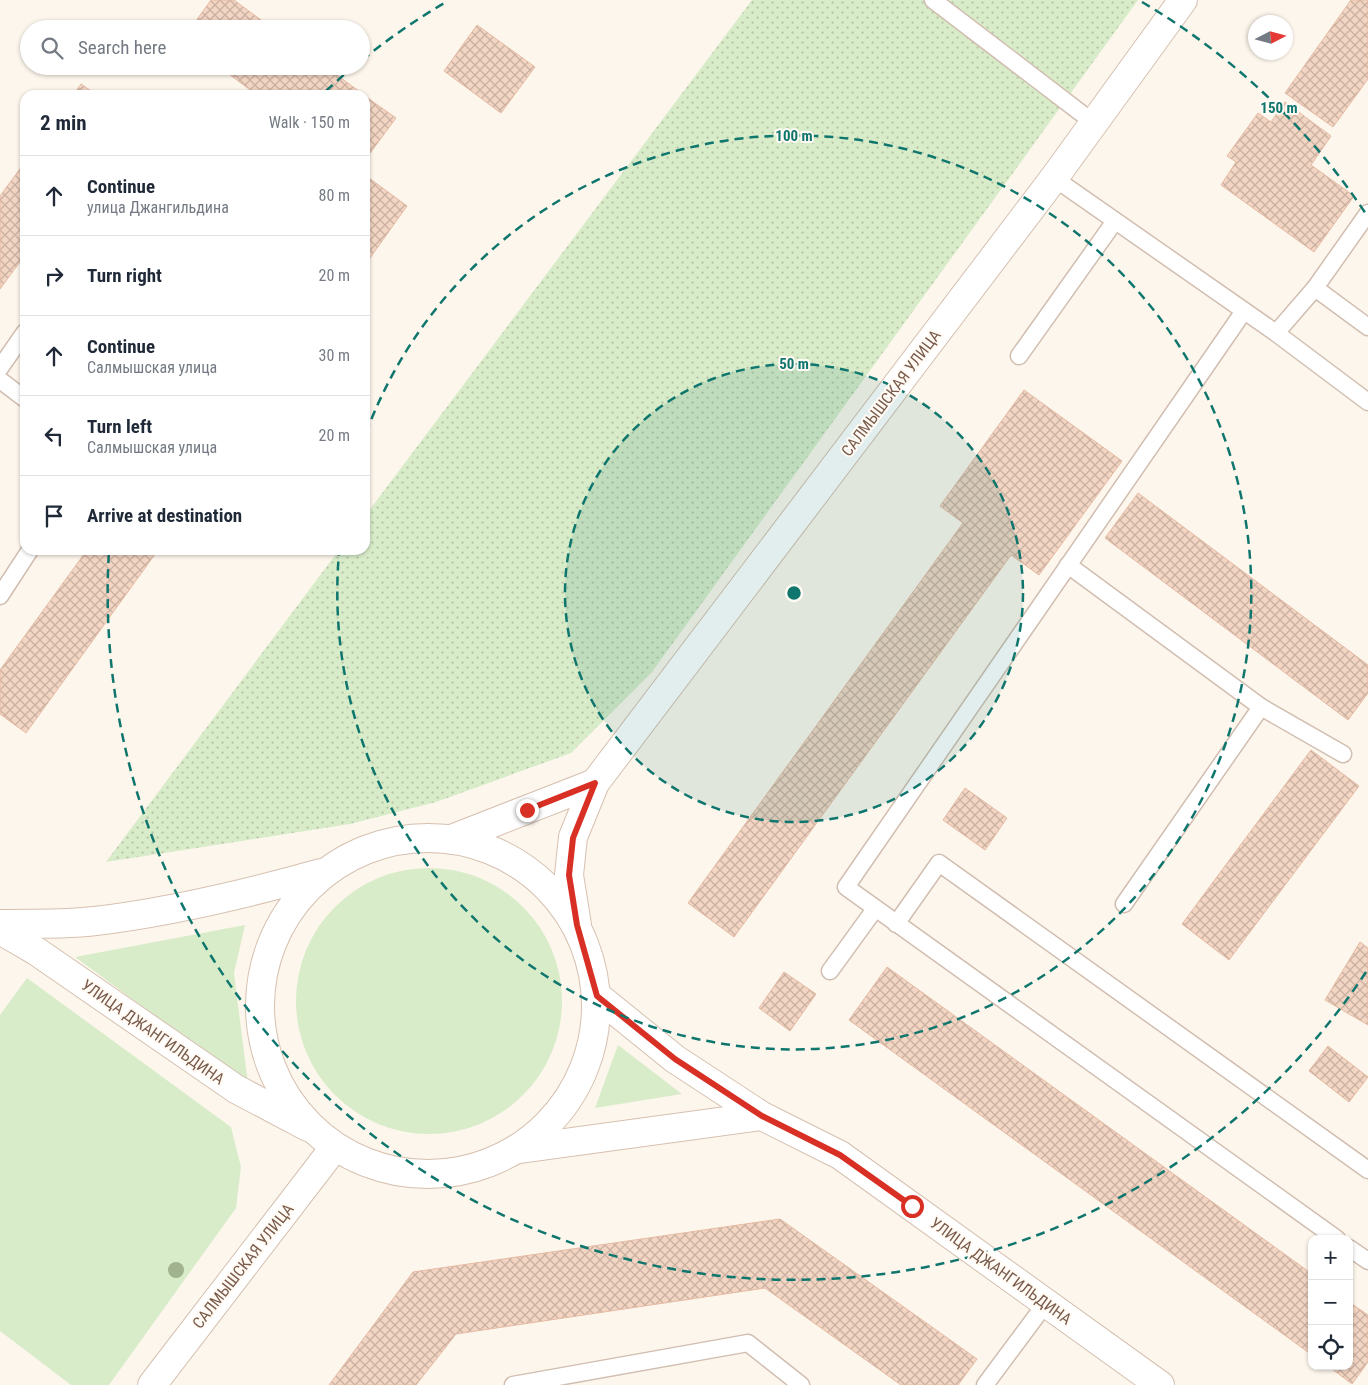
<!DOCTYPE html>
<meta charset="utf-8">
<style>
:root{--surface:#fff;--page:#f6f6f7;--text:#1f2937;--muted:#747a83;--line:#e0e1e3}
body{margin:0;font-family:"Roboto Condensed",sans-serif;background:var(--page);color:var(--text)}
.controls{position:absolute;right:15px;bottom:15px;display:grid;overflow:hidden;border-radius:10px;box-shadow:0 1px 4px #0004}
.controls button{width:45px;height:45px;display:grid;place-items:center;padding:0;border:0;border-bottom:1px solid var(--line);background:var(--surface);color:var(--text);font:25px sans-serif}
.compass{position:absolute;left:1248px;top:15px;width:45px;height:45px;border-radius:50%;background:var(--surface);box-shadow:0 1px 4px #0004;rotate:84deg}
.stop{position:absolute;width:15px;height:15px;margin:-11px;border:4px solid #d93025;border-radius:50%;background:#fff}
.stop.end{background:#d93025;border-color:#fff;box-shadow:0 1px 5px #0008}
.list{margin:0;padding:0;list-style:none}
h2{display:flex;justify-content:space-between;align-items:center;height:65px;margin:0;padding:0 20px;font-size:21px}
h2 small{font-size:16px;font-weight:400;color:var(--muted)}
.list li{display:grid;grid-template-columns:32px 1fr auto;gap:15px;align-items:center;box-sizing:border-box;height:80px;padding:0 20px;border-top:1px solid var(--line)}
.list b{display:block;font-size:19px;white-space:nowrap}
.list p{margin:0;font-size:16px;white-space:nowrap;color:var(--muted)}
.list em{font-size:16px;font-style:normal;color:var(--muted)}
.icon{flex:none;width:28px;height:28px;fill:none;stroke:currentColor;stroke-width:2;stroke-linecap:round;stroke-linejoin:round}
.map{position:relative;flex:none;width:1368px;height:1385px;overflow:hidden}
.search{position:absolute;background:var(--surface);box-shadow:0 1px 4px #0004;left:20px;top:20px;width:350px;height:55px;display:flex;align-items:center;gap:12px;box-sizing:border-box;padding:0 18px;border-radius:28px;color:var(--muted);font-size:19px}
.panel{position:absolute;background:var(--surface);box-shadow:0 1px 4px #0004;left:20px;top:90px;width:350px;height:465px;border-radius:15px}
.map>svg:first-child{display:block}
</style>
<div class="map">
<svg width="1368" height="1385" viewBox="0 0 1368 1385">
<defs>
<pattern id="park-dots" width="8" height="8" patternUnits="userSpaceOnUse" patternTransform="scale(1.25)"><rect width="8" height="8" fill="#d8ecc9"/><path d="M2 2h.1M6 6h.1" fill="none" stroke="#b4c2a5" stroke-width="1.8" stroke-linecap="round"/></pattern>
<pattern id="building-cross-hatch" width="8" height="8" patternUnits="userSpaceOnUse" patternTransform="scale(1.25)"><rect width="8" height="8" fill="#f3d5c3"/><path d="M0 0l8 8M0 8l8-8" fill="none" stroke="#cab0a1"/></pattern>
</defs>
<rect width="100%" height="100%" fill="#fdf6ec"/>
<!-- green -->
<g fill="#d8ecc9">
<circle cx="429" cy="1001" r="133"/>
<path d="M245 925 234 973 248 1084 75 957Z"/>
<path d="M27 978 231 1127 241 1167 236 1208 109 1385H71L0 1331V1015Z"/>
<path d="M618 1045 682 1094 595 1108Z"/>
</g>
<!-- park -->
<path fill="url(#park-dots)" d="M752 0H1138L652 672 571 753 436 802 350 824 106 862 339 550H365V516Z"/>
<!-- building -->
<g fill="url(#building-cross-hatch)" stroke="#e6bba3">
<path d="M211 0H234L273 29H190Z"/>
<path d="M1351 0H1368V79L1333 127 1285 93Z"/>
<path d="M477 25 535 67 501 113 444 71Z"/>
<path d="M218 66H325L364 95H257Z"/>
<path d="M81 84 97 95H73Z"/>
<path d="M365 96 396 118 365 160Z"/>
<path d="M1285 102 1331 136 1311 165 1354 196 1314 252 1221 185 1236 162 1227 156 1258 113 1271 122Z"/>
<path d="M25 162V255L0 289V196Z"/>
<path d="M365 175 407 206 365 265Z"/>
<path d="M1024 390 1122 461 1039 575 1011 555 734 937 688 903 963 523 940 506Z"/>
<path d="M1138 493 1368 665V693L1348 720 1105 538Z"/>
<path d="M87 550H158L26 733 0 714V670Z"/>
<path d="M1311 750 1359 786 1229 960 1182 924Z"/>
<path d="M965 788 1007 818 985 850 943 820Z"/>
<path d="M1360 942 1368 948V1025L1325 1000Z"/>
<path d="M887 967 1312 1274V1355L849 1020Z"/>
<path d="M784 972 816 994 790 1031 759 1008Z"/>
<path d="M1328 1046 1368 1077 1349 1102 1309 1071Z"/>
<path d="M780 1219 977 1359 958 1385H901L765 1288 456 1334 416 1385H329L413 1272Z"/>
<path d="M1349 1302 1368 1315V1362L1352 1384 1328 1366H1349Z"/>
</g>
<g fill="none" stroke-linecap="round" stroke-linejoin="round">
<defs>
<g id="lane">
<path d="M933 0 1094 123"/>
<path d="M1054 178 1276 333 1368 402"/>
<path d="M1315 288 1368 327"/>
<path d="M1244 311 846 887 1337 1239"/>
<path d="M1276 333 1315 288 1368 213"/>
<path d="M1019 356 1115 221"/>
<path d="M0 368 25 332"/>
<path d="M0 380 25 399"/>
<path d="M1068 565 1261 707 1124 904"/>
<path d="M0 596 30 550"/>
<path d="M1261 707 1343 754"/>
<path d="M896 924 939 863 1368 1170"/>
<path d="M830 971 875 909"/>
<path d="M1349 1248 1368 1261"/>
<path d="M513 1385 748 1343 801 1385"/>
<path d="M985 1385 1046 1303"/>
</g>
<g id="secondary">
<circle cx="428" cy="1006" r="168"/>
<path d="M454 838 595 783"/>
<path d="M0 924C31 923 64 925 95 921 172 912 246 894 321 873"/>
<path d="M577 925 569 875 573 837 595 783 1054 178 1183 0"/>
<path d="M0 930 36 951 236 1089 308 1127"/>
<path d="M597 996 675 1059 762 1116 840 1155 1160 1385"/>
<path d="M520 1149 762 1116"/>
<path d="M152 1385 334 1148"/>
</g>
</defs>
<!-- lane casing -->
<use href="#lane" stroke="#d1beb0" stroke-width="19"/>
<!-- secondary casing -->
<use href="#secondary" stroke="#d6c0b0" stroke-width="30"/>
<!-- lane -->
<use href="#lane" stroke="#fff" stroke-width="16"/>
<!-- secondary -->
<use href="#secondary" stroke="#fff" stroke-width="28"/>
</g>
<!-- trees -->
<circle fill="#a0b28e" cx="176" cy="1270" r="8"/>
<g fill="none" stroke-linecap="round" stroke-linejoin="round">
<!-- route -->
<path stroke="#d93025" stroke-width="6" d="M527 810 595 783 573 838 569 875 577 925 597 996 675 1059 762 1116 840 1155 912 1206"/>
</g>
<!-- distance rings -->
<circle cx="794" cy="593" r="229" fill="#0f766e" fill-opacity=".12"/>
<g fill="none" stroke="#0f766e" stroke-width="2.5" stroke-dasharray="9 6">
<circle cx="794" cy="593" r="229"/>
<path d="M366 433A457 457 0 1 1 339 553"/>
<path d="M1366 972A686 686 0 0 1 109 551M326 91A686 686 0 0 1 353 67M362 60A686 686 0 0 1 446 2M1142 2A686 686 0 0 1 1366 214"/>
</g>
<g text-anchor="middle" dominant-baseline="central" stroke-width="4" stroke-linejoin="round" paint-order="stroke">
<!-- street labels -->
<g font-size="16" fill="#7a5c4d" stroke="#fffaf3">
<text transform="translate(891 393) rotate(-53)">САЛМЫШСКАЯ УЛИЦА</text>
<text transform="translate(153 1032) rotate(35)">УЛИЦА ДЖАНГИЛЬДИНА</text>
<text transform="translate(243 1266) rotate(-52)">САЛМЫШСКАЯ УЛИЦА</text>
<text transform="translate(1001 1271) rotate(36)">УЛИЦА ДЖАНГИЛЬДИНА</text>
</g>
</g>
<circle cx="794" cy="593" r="8" fill="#0f766e" stroke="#fffaf3" stroke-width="2.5"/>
<g font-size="15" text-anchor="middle" font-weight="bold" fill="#0f766e" stroke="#fffaf3" stroke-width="4" stroke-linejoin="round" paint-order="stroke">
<text x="1279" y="113">150 m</text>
<text x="794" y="141">100 m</text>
<text x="794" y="369">50 m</text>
</g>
</svg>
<div class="controls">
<button>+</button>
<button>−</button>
<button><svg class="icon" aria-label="locate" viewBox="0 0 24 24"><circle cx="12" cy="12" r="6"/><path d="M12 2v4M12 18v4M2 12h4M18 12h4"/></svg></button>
</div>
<svg class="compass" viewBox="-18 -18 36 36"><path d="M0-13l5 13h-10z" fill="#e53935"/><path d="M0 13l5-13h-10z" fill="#747a83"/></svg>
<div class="stop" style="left:912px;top:1206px"></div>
<div class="stop end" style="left:527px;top:810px"></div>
<div class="search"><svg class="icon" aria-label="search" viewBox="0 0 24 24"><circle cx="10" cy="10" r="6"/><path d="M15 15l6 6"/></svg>Search here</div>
<section class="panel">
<h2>2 min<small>Walk · 150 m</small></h2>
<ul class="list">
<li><svg class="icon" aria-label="ahead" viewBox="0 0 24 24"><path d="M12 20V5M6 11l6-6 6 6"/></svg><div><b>Continue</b><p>улица Джангильдина</p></div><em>80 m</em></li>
<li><svg class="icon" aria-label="right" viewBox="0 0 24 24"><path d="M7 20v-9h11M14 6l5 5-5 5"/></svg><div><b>Turn right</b></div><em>20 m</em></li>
<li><svg class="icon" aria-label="ahead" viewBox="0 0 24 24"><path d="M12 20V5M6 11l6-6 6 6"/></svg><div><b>Continue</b><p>Салмышская улица</p></div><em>30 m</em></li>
<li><svg class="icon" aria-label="left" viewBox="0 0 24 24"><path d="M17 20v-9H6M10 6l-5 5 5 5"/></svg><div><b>Turn left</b><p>Салмышская улица</p></div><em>20 m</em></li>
<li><svg class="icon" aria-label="arrive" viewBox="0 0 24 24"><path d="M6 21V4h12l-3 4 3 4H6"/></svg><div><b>Arrive at destination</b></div></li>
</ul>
</section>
</div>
